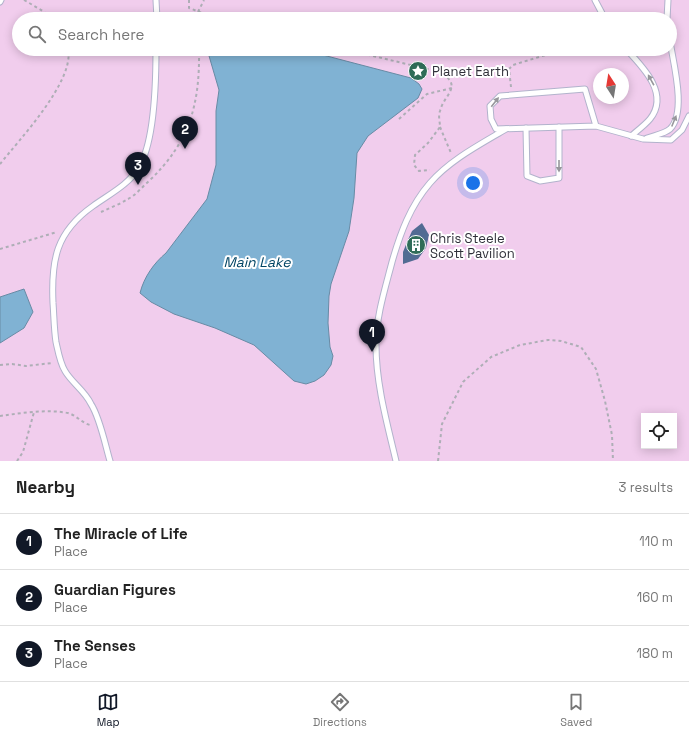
<!DOCTYPE html>
<style>
:root{--surface:#fff;--page:#f6f6f6;--text:#222;--muted:#767676;--line:#e0e0e0;--accent:#111827}
body{margin:0;font-family:"Space Grotesk",sans-serif;background:var(--page);color:var(--text)}
.controls{position:absolute;right:12px;bottom:12px;display:grid;overflow:hidden;border-radius:0px;box-shadow:0 2px 10px #0003}
.controls button{width:36px;height:36px;display:grid;place-items:center;padding:0;border:0;border-bottom:1px solid var(--line);background:var(--surface);color:var(--text);font:20px sans-serif}
.compass{position:absolute;left:593px;top:68px;width:36px;height:36px;border-radius:50%;background:var(--surface);box-shadow:0 2px 10px #0003;rotate:348deg}
.you{position:absolute;left:473px;top:183px;width:14px;height:14px;margin:-10px;border:3px solid #fff;border-radius:50%;background:#1a73e8;box-shadow:0 0 0 6px #1a73e833}
.badge{display:grid;place-items:center;width:26px;height:26px;border-radius:50%;background:var(--accent);color:#fff;font-size:13px;font-weight:700}
.pin{position:absolute;translate:-50% -33px;filter:drop-shadow(0 1px 2px #0008)}
.pin::after{content:'';position:absolute;top:21px;width:14px;height:12px;background:inherit;clip-path:polygon(0 0,100% 0,50% 100%)}
.list{margin:0;padding:0;list-style:none}
h2{display:flex;justify-content:space-between;align-items:center;height:52px;margin:0;padding:0 16px;font-size:17px}
h2 small{font-size:13px;font-weight:400;color:var(--muted)}
.list li{display:grid;grid-template-columns:26px 1fr auto;gap:12px;align-items:center;box-sizing:border-box;height:56px;padding:0 16px;border-top:1px solid var(--line)}
.list b{display:block;font-size:15px;white-space:nowrap}
.list p{margin:0;font-size:13px;white-space:nowrap;color:var(--muted)}
.list em{font-size:13px;font-style:normal;color:var(--muted)}
.icon{flex:none;width:22px;height:22px;fill:none;stroke:currentColor;stroke-width:2;stroke-linecap:round;stroke-linejoin:round}
.map{position:relative;flex:none;width:689px;height:461px;overflow:hidden}
.search{position:absolute;background:var(--surface);box-shadow:0 2px 10px #0003;left:12px;right:12px;top:12px;height:44px;display:flex;align-items:center;gap:10px;box-sizing:border-box;padding:0 14px;border-radius:22px;color:var(--muted);font-size:15px}
.sheet{height:220px;background:var(--surface)}
nav{display:flex;justify-content:space-around;align-items:center;box-sizing:border-box;height:56px;border-top:1px solid var(--line);background:var(--surface);font-size:11px;color:var(--muted)}
nav a{display:grid;justify-items:center;gap:2px}
nav .on{color:var(--accent)}
.map>svg:first-child{display:block}
</style>
<div class="map">
<svg width="689" height="461" viewBox="0 0 689 461">
<rect width="100%" height="100%" fill="#f9f9ff"/>
<!-- green -->
<path fill="#f1cded" fill-rule="evenodd" d="M0 0H689V461H0ZM19 19H670V49H19ZM599 74H623V98H599ZM644 416H674V446H644Z"/>
<!-- water -->
<g fill="#80b2d3" stroke="#688ba5">
<path d="M207 49H300L411 78 419 84 422 89 418 98 368 136 357 153 354 198 349 231 331 284 329 296 328 323 330 347 333 356 331 365 324 375 315 381 306 384 294 381 254 345 215 328 174 314 151 302 140 293C144 277 154 263 166 253L207 199 216 165V111L219 90Z"/>
<path d="M24 289 33 312 24 328 0 343V297Z"/>
</g>
<!-- building -->
<path fill="#526b93" d="M422 223 429 235 426 248 418 259 403 264V252L407 242 412 231Z"/>
<g fill="none" stroke-linecap="round" stroke-linejoin="round">
<defs>
<g id="lane">
<path d="M156 0 157 19"/>
<path d="M595 0 605 19"/>
<path d="M0 2 1 0"/>
<path d="M667 19 668 0"/>
<path d="M626 49C643 67 670 94 650 119 645 125 637 131 631 136"/>
<path d="M596 126 585 89 500 96 490 106 491 119 496 129 596 126 643 139 671 140 682 130 689 116"/>
<path d="M526 128 527 176 540 181 559 178V127"/>
<path d="M647 138C655 135 664 134 670 129 687 112 673 62 670 41"/>
<path d="M110 461C105 444 100 418 91 404 85 391 72 383 65 371 60 363 58 351 56 342 54 329 54 316 53 303 51 260 56 232 93 206 108 195 130 184 139 167 155 141 156 81 156 49"/>
<path d="M396 461C387 423 376 384 376 345 376 317 385 289 392 262 400 234 410 206 430 183 450 160 479 145 506 129"/>
</g>
</defs>
<!-- lane casing -->
<use href="#lane" stroke="#b2b3cc" stroke-width="7"/>
<!-- path -->
<g stroke="#aeaeb6" stroke-width="2" stroke-dasharray="3 3" stroke-linecap="butt">
<path d="M24 0 43 11 51 19"/>
<path d="M189 0V8L218 19"/>
<path d="M198 12 204 0"/>
<path d="M344 49 440 72C464 87 444 94 440 111 438 116 440 122 440 127L428 143 415 155 414 165 419 171 430 170"/>
<path d="M511 87 509 69 513 65 565 49"/>
<path d="M399 119 427 94 452 88"/>
<path d="M440 127 451 153"/>
<path d="M0 164C19 140 75 81 68 49"/>
<path d="M101 212C110 208 120 204 128 199 136 195 142 187 149 181 190 142 200 104 199 49"/>
<path d="M0 249 57 232"/>
<path d="M0 365 12 364 26 366 52 363"/>
<path d="M0 416C22 413 46 409 68 413 76 415 82 423 90 425"/>
<path d="M17 461 23 452 34 412"/>
<path d="M438 461 442 424 463 382 491 357 520 345 548 340 561 341 581 347 596 369 605 401 612 435 613 461"/>
</g>
<!-- lane -->
<use href="#lane" stroke="#fff" stroke-width="5"/>
</g>
<!-- one-way arrows -->
<defs><path id="oneway-solid" d="M-6-.8H1V-3.2L6.5 0L1 3.2V.8H-6Z"/></defs>
<g fill="#97979c">
<use href="#oneway-solid" transform="translate(651 80) rotate(-119)"/>
<use href="#oneway-solid" transform="translate(495 102) rotate(-52)"/>
<use href="#oneway-solid" transform="translate(674 121) rotate(-68)"/>
<use href="#oneway-solid" transform="translate(559 166) rotate(90)"/>
</g>
<!-- icons -->
<defs>
<symbol id="sight-disc" viewBox="-11 -11 22 22"><circle r="9.5" fill="#2f6c58" stroke="#fff"/><path d="M0-6L1.8-2.2L6-1.7L2.9 1.2L3.7 5.4L0 3.3L-3.7 5.4L-2.9 1.2L-6-1.7L-1.8-2.2Z" fill="#fff"/></symbol>
<symbol id="building-disc" viewBox="-11 -11 22 22"><circle r="9.5" fill="#2f6c58" stroke="#fff"/><path d="M-4-6H4V6H1V3H-1V6H-4ZM-2.5-4.3h1.7v1.8h-1.7ZM.8-4.3h1.7v1.8H.8ZM-2.5-1h1.7V.8h-1.7ZM.8-1h1.7V.8H.8Z" fill="#fff"/></symbol>
</defs>
<g fill-rule="evenodd">
<use href="#sight-disc" x="407" y="60" width="22" height="22"/>
<use href="#building-disc" x="405" y="234" width="22" height="22"/>
</g>
<g text-anchor="middle" dominant-baseline="central" stroke-width="4" stroke-linejoin="round" paint-order="stroke">
<!-- poi labels -->
<g font-size="13" fill="#2f2f39" stroke="#fff" text-anchor="start">
<text x="432" y="71">Planet Earth</text>
<text x="430" y="238">Chris Steele<tspan x="430" dy="15">Scott Pavilion</tspan></text>
</g>
<!-- water labels -->
<g font-size="14" font-style="italic" fill="#004464" stroke="#fff">
<text x="257" y="262">Main Lake</text>
</g>
</g>
</svg>
<div class="controls">
<button><svg class="icon" aria-label="locate" viewBox="0 0 24 24"><circle cx="12" cy="12" r="6"/><path d="M12 2v4M12 18v4M2 12h4M18 12h4"/></svg></button>
</div>
<svg class="compass" viewBox="-18 -18 36 36"><path d="M0-13l5 13h-10z" fill="#e53935"/><path d="M0 13l5-13h-10z" fill="#767676"/></svg>
<div class="you"></div>
<div class="pin badge" style="left:372px;top:352px">1</div>
<div class="pin badge" style="left:185px;top:149px">2</div>
<div class="pin badge" style="left:138px;top:185px">3</div>
<div class="search"><svg class="icon" aria-label="search" viewBox="0 0 24 24"><circle cx="10" cy="10" r="6"/><path d="M15 15l6 6"/></svg>Search here</div>
</div>
<section class="sheet">
<h2>Nearby<small>3 results</small></h2>
<ul class="list">
<li><span class="badge">1</span><div><b>The Miracle of Life</b><p>Place</p></div><em>110 m</em></li>
<li><span class="badge">2</span><div><b>Guardian Figures</b><p>Place</p></div><em>160 m</em></li>
<li><span class="badge">3</span><div><b>The Senses</b><p>Place</p></div><em>180 m</em></li>
</ul>
</section>
<nav>
<a class="on"><svg class="icon" aria-label="map" viewBox="0 0 24 24"><path d="M3 6l6-2 6 2 6-2v14l-6 2-6-2-6 2zM9 4v14M15 6v14"/></svg>Map</a>
<a><svg class="icon" aria-label="directions" viewBox="0 0 24 24"><path d="M12 3l9 9-9 9-9-9zM9 14v-3h6M13 9l2 2-2 2"/></svg>Directions</a>
<a><svg class="icon" aria-label="saved" viewBox="0 0 24 24"><path d="M7 4h10v16l-5-4-5 4z"/></svg>Saved</a>
</nav>
